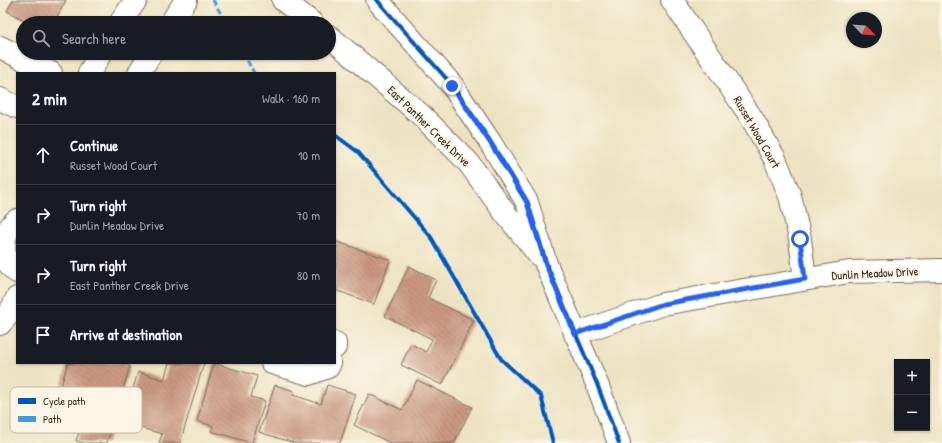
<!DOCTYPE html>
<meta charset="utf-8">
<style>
:root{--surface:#171b24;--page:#20242c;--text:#f1f3f6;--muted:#9ea1a6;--line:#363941}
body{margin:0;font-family:"Patrick Hand",sans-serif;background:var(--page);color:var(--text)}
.controls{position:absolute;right:12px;bottom:12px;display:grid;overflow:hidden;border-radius:0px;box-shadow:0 1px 3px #0004}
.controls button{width:36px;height:36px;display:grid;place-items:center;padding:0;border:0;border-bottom:1px solid var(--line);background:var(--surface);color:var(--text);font:20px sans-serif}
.compass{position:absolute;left:846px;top:12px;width:36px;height:36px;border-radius:50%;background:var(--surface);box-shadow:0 1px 3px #0004;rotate:115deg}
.stop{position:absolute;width:12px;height:12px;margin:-9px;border:3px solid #2563eb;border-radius:50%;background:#fff}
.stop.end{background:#2563eb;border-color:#fff;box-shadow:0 1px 4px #0008}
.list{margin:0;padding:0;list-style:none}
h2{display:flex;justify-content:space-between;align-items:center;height:52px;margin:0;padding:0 16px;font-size:17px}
h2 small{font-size:13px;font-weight:400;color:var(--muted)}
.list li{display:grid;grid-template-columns:26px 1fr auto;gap:12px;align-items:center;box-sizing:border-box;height:60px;padding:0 16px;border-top:1px solid var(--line)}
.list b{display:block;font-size:15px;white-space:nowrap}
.list p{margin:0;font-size:13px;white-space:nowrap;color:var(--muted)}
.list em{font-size:13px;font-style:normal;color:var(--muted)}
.icon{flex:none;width:22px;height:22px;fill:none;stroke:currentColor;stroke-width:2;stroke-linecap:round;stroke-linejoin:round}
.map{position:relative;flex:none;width:942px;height:443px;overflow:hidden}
.search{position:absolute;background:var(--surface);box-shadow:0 1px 3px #0004;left:16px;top:16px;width:320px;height:44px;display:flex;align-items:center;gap:10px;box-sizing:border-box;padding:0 14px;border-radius:22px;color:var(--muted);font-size:15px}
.panel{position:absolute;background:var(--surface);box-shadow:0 1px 3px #0004;left:16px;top:72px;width:320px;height:292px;border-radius:0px}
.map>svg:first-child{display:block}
</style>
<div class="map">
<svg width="942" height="443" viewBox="0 0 942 443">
<defs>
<pattern id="building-back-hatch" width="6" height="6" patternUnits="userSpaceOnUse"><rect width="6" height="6" fill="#ca9982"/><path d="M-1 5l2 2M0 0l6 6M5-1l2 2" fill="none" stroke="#a57d6a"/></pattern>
</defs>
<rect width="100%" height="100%" fill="#fcf5e5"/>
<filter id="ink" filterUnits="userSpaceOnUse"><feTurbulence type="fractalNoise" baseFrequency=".025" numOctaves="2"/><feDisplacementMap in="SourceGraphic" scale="8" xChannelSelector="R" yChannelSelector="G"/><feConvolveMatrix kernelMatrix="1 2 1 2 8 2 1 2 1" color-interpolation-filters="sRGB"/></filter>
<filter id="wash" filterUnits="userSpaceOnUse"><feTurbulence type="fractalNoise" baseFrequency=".012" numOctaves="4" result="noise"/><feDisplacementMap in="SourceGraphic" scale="16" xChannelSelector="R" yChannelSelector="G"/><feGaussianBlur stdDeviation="0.9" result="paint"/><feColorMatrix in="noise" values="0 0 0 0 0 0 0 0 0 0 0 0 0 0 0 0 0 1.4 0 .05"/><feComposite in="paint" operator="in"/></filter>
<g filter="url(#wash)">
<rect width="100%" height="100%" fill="#ede3c3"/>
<g id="blocks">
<!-- building -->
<g fill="url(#building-back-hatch)">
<path d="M13 0H66L54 23 37 16 33 23H30L7 11Z"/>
<path d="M335 241 390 260 374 304 335 290Z"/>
<path d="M409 266 436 280 428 298 474 320 442 385 401 365 411 344 426 352 432 339 385 316Z"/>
<path d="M68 363H119L130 366 107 443H84L76 441 79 432 63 427 69 407 56 402Z"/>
<path d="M169 363H204L180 443H159L162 434 123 423 138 372 164 380Z"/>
<path d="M214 363 257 376 251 397 265 401 252 443 211 431 213 426 197 421Z"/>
<path d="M417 380 472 407 454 443H390L354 425 369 394 402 410Z"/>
<path d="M275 385 294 391 293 395 321 404 327 385 356 394 340 443H294L259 432Z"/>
</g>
</g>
</g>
<g filter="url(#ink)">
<use href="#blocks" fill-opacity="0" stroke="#796b58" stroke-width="1"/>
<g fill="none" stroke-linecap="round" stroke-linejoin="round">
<defs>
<g id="minor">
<path d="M283 0 312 23"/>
<path d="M377 0 452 85 490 142 527 202 546 264 597 384 619 443"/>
<path d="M672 0 751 117 775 159 790 196 800 239 805 279"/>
<path d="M120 23 136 0"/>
<path d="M171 23 186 0"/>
<path d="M329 36 421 115 468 162 505 213 539 255"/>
<path d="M0 47 51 73"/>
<path d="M89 73 101 53"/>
<path d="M139 73 151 53"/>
<path d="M0 99 17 107"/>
<path d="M17 220C0 232 0 261 17 272"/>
<path d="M0 324 9 314 17 298"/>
<path d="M575 334 663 304 849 272 942 270"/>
<path d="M335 343V347"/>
<path d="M272 363 309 374 328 367 330 363"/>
</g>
</defs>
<!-- minor casing -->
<use href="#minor" stroke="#796b58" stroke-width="24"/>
<!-- minor -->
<use href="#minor" stroke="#fff" stroke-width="22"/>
<!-- quiet -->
<g stroke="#3f9ce0" stroke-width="3" stroke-dasharray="6 3" stroke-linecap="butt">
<path d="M213 0 226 23"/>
<path d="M243 53 254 73"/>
</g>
<defs>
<g id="cycleway">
<path d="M377 0 452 85 490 142 527 202 546 264 597 384 619 443"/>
<path d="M335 135 358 152 431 237 501 359 541 396 553 443"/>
</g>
</defs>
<!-- cycleway casing -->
<use href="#cycleway" stroke="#fcf5e5" stroke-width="6"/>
<!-- cycleway -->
<use href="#cycleway" stroke="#0057b8" stroke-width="4"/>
</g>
</g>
<g fill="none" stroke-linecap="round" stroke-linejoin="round" filter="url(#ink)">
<!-- route -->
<path stroke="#2563eb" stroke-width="5" d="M452 86 490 142 527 202 546 264 575 334 663 304 805 279 800 239"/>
</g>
<g text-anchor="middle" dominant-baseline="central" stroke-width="4" stroke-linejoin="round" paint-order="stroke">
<!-- street labels -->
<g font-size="12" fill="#3b2a1e" stroke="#fcf5e5">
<text transform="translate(429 126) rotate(44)">East Panther Creek Drive</text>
<text transform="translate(757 132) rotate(60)">Russet Wood Court</text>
<text transform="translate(875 273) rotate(-3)">Dunlin Meadow Drive</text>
</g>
</g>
<!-- legend -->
<rect x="10" y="387" width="132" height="46" rx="6" fill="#fcf5e5" stroke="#c2b8a9" stroke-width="1"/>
<rect x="18" y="398" width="18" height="6" fill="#0057b8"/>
<rect x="18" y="416" width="18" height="6" fill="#3f9ce0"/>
<g font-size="11" fill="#3b2a1e">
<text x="43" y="405">Cycle path</text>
<text x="43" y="423">Path</text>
</g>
</svg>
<div class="controls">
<button>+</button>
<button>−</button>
</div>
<svg class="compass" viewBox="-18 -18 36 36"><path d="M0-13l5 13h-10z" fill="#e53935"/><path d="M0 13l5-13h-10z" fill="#9ea1a6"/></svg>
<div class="stop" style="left:800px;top:239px"></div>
<div class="stop end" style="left:452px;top:86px"></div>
<div class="search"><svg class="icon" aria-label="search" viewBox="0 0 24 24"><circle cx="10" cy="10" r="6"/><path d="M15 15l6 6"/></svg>Search here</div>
<section class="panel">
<h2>2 min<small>Walk · 160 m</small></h2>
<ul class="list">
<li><svg class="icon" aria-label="ahead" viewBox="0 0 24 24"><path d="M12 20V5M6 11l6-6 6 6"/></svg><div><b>Continue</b><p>Russet Wood Court</p></div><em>10 m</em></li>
<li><svg class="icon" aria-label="right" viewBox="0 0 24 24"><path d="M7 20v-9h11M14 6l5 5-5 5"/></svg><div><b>Turn right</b><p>Dunlin Meadow Drive</p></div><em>70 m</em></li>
<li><svg class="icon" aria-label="right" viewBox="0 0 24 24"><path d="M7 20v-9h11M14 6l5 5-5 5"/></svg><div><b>Turn right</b><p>East Panther Creek Drive</p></div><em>80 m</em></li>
<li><svg class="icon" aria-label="arrive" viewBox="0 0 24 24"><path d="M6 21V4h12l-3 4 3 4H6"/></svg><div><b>Arrive at destination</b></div></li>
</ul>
</section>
</div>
